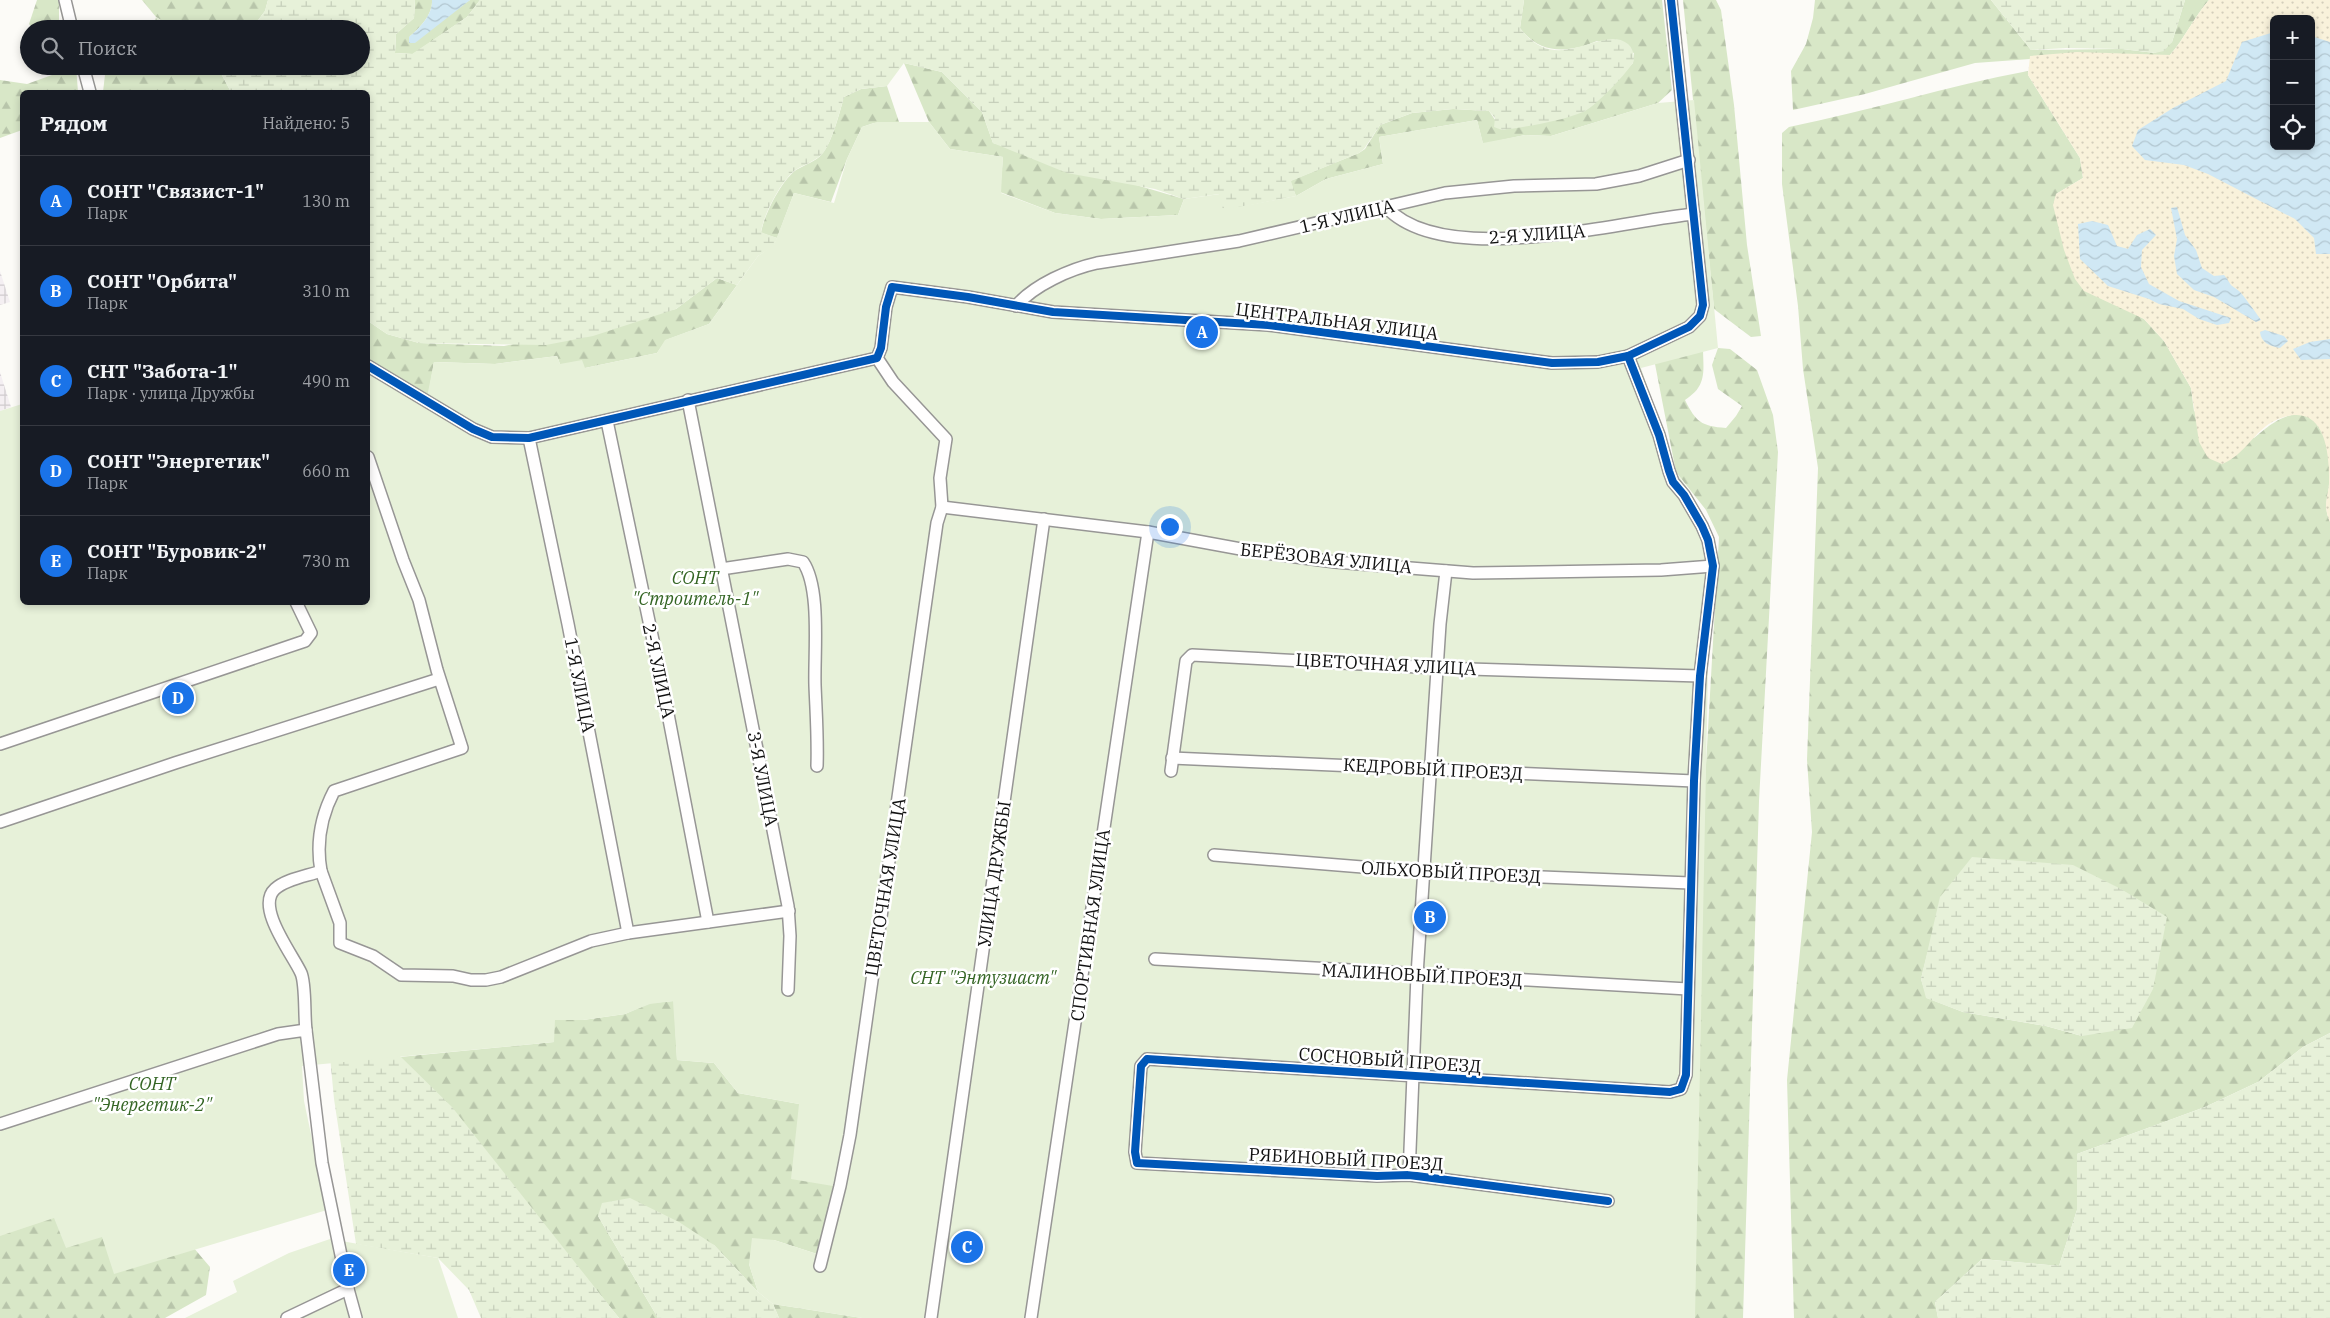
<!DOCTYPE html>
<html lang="ru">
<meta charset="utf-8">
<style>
:root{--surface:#171b24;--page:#20242c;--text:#f1f3f6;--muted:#9ea1a6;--line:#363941;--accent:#1a73e8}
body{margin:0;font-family:"IBM Plex Serif",serif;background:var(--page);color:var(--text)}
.controls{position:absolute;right:15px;top:15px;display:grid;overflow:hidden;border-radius:8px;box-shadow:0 2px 8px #0003}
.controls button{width:45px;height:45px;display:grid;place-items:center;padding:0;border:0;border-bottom:1px solid var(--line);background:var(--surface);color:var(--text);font:25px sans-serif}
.you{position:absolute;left:1169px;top:526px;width:18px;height:18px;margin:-12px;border:4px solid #fff;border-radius:50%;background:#1a73e8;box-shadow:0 0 0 8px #1a73e833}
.badge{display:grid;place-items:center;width:32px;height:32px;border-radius:50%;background:var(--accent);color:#fff;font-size:16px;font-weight:700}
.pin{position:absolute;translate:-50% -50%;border:2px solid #fff;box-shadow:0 1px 5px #0006}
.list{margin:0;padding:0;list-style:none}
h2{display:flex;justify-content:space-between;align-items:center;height:65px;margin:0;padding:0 20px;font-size:21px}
h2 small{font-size:16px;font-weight:400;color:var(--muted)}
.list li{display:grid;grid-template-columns:32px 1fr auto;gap:15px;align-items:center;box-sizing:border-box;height:90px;padding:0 20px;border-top:1px solid var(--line)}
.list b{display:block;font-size:19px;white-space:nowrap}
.list p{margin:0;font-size:16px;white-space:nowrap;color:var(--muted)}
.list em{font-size:16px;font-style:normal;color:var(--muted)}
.icon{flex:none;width:28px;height:28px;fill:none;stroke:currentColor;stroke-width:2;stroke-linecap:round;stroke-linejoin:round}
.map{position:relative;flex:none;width:2330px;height:1318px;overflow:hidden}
.search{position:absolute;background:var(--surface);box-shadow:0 2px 8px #0003;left:20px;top:20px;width:350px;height:55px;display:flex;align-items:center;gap:12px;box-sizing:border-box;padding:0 18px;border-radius:28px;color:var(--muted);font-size:19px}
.panel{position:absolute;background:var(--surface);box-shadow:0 2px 8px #0003;left:20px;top:90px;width:350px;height:515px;border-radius:8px}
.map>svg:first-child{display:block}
</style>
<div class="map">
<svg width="2330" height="1318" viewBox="0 0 2330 1318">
<defs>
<pattern id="industrial-grid" width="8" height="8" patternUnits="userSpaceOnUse" patternTransform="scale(1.25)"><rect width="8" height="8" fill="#f4eff2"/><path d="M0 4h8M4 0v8" fill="none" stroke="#d0ccce"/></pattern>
<pattern id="forest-firs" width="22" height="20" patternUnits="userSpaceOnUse" patternTransform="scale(1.25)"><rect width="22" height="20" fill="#d8e7c7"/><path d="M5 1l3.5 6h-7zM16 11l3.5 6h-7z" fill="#b8c5aa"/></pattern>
<pattern id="wetland-marsh" width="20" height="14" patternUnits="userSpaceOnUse" patternTransform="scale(1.25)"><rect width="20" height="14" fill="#e7f1d9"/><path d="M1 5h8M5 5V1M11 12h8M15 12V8" fill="none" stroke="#c5ceb9"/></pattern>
<pattern id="sand-dots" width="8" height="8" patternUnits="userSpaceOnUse" patternTransform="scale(1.25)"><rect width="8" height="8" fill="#f9f2db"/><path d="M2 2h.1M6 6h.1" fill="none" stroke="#d4cebb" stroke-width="1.8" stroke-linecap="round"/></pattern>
<pattern id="water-waves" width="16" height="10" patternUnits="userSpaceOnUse" patternTransform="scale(1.25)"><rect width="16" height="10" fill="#d0e8f4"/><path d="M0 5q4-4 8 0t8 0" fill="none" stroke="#b2c6d0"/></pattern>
</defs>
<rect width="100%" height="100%" fill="#fcfbf7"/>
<!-- industrial -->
<g fill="url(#industrial-grid)">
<path d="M0 271 10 302 0 305Z"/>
<path d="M0 372 11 407 0 411Z"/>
</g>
<!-- forest -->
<g fill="url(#forest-firs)" fill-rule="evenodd">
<path d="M37 0H59V29H33L29 24Z"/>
<path d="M142 0H268L265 11 252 28 246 29H176L156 17Z"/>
<path d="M415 0H432C433 14 420 28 409 37L470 0H480L467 17 413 54 395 53 396 34 414 18Z"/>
<path d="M1524 0H1662L1672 90 1658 103 1551 136 1525 135 1483 144 1477 120 1379 137 1383 164 1326 179 1296 196 1290 181 1359 153 1365 149 1380 125 1412 113 1453 109 1489 111 1502 130 1585 111 1633 63 1634 53 1597 41C1569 53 1540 55 1520 28Z"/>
<path d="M1683 0H1716L1721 10 1734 105 1747 245 1761 336 1751 337 1714 309Z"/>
<path d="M1815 0H1991L2031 50 2122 49 2155 53 2172 42 2185 0H2209C2194 17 2185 38 2170 55L2031 56 2030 59 1975 63 1865 94 1793 110 1791 71 1806 44 1813 18Z"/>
<path d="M904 63 942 72 982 112 993 143 1184 199 1178 215 1101 219 1055 213 1000 192 1003 157 950 149 929 122Z"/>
<path d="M53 66H76L78 92H22V130L0 138V80L27 84 52 75Z"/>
<path d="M106 66H217L231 92H103Z"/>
<path d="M2028 71V75L2080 158 2083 178 2056 194 2124 308 2144 319 2164 341 2191 388 2194 411 2254 438C2269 425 2289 408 2309 417 2330 426 2330 464 2329 484 2328 500 2323 506 2330 522V1033L2303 1047 2258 1082 2205 1107 2077 1154V1210L2059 1266 1982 1259 1935 1302 1938 1318H1794L1787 1080 1812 832 1807 760 1818 468 1803 369 1798 306 1782 184V133L1789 127C1869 111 1947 86 2028 71ZM1928 951 2082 1036 2046 1026 1963 1012 1927 998 1921 979Z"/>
<path d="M887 86 899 122 874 123 862 127 847 159 831 202 794 193 777 238 761 233C764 215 781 181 796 170 804 165 817 161 822 154 832 143 840 111 844 97L861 89Z"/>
<path d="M717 278 737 285 709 324 666 340 657 353 585 368 560 364 557 356 495 364 434 362 428 397 368 359V321L387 334 419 343 504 346 676 309Z"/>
<path d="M1703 346C1703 371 1708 385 1685 400 1696 422 1701 426 1726 428L1736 416 1742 406 1718 389 1712 365 1718 348 1730 349 1757 370 1773 415 1778 452 1759 801 1743 1318H941L1699 887 1719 537 1706 510 1676 472 1654 359Z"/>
<path d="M674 1001 677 1060 714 1063 738 1093 799 1104 834 1185 817 1254 774 1240 749 1264 758 1292 714 1245 598 1216 658 1318H619L554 1238 400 1057 554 1042V1020H583L625 1014 650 1003Z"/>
<path d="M51 1201 102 1237 193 1247 210 1267 206 1295 165 1318H0V1215Z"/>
<path d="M773 1304 862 1318H779Z"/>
</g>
<!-- wetland -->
<g fill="url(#wetland-marsh)">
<path d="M268 0H415L414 18 396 34 395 53 412 54 467 17 480 0H1524L1520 28C1558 79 1601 23 1628 44 1633 48 1636 59 1632 64 1625 75 1595 107 1583 112 1562 121 1525 127 1502 130L1494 127 1495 118 1489 111 1453 109 1412 113 1380 125 1364 149 1359 153 1291 181 1296 196 1222 211 1219 194 1184 199 1155 189 1067 173 993 143 982 112 942 72 904 63 887 86 861 89 844 97C840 110 831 147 821 155 814 162 802 165 794 171 780 183 764 214 761 232L777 238 774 246 758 256 737 285 717 278 676 309 593 336 546 345 419 343 387 334 368 321V92H231L217 66H361V29H246L252 28 265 11Z"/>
<path d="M1991 0H2185L2172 42 2164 51 2155 53 2122 49 2066 48 2031 50Z"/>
<path d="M156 17 176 29H151Z"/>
<path d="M1972 857 2073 865 2121 889 2167 917 2153 989 2132 1028 2082 1036 2046 1026 1963 1012 1926 998 1921 979 1940 897Z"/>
<path d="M349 1006 452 1107 619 1318H481L469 1290 438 1258 356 1244 334 1099 326 1014Z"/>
<path d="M2330 1033V1318H1938L1935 1302 1982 1259 2059 1266 2077 1210V1154L2205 1107 2258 1082 2303 1047Z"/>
<path d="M630 1198 679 1222 714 1245 758 1292 773 1304 779 1318H658L598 1216 602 1203Z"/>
</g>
<!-- sand -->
<path fill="url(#sand-dots)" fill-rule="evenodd" d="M2209 0H2330V522C2323 506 2327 500 2329 485 2330 447 2323 398 2274 421 2254 431 2245 455 2222 464L2208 458 2199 442 2191 388 2164 341 2144 319 2084 291 2075 279 2064 250 2053 205 2056 194 2083 178 2080 158 2028 75 2030 56 2077 52 2170 55C2185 38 2194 17 2209 0ZM2274 19H2311V146H2274Z"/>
<!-- garden -->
<g fill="#e7f1d9">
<path d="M1694 100 1718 348 1641 368 1676 472 1686 486 1710 569 1695 1318H862L773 1304 758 1292 749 1264 752 1238 774 1240 817 1254 833 1186 791 1179 799 1104 738 1093 714 1063 677 1060 673 1001 650 1004 625 1014 583 1020H555L554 1042 302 1066 304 1101 327 1210 114 1274 102 1237 66 1248 54 1218 0 1236V411L22 404V602H368V359L427 397 434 362 495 364 557 356 560 364 582 360 585 368 657 353 665 340 709 324 758 256 774 245 794 193 834 203 847 159 862 127 877 122H929L950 149 1003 157 1001 193 1055 213 1101 219 1178 215 1184 199 1220 194 1223 210 1296 196 1326 179 1383 164 1379 137 1477 120 1483 143 1525 135 1551 136 1658 103Z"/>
<path d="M330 1239 438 1258 458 1318H185L237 1292 233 1281 289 1253Z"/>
</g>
<!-- water -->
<g fill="url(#water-waves)">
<path d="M432 0H470L415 43H409V37C420 28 433 14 432 0Z"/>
<path d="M2274 32V146H2311V36L2330 42V254H2316L2314 238 2295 219 2208 174 2184 165 2145 160 2132 146 2138 130 2173 108 2226 81 2242 42Z"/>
<path d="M2177 207 2185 235 2196 250 2202 268 2214 276 2224 275C2228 279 2228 281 2231 285 2234 288 2239 290 2241 293 2243 295 2260 318 2261 320L2256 322 2214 297 2194 290 2177 274 2174 256 2177 239 2171 208Z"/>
<path d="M2092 221 2108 225 2117 246 2128 249 2137 235 2150 229 2156 235 2142 250 2141 267 2149 284 2179 301 2231 318 2229 323 2217 325 2199 319 2183 309 2159 304 2149 299 2108 286 2080 259 2078 224Z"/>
<path d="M2265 330 2284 336 2288 341 2280 348C2270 346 2261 343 2260 332Z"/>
<path d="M2330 339V359L2301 360 2293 349 2310 342Z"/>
</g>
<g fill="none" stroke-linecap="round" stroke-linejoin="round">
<defs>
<g id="minor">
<path d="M65 0 72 29"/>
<path d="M83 66 90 92"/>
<path d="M1386 207C1444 270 1619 221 1694 214"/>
<path d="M1016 306C1034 285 1070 269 1097 263L1239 241 1445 193 1514 186 1596 184 1639 176 1689 160"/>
<path d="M368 366 473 429 492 437 529 438 877 358 881 348 886 307 892 287 968 297 1053 312 1268 325 1552 363 1598 362 1628 356 1689 327 1700 316 1703 305 1671 0"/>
<path d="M688 400 788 906 790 936 788 990"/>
<path d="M607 421 663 688 708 922"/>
<path d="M529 438 568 624 628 933"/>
<path d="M942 507 1148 532 1257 552 1335 562 1473 573 1661 570 1713 566"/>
<path d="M721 569 788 559 803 562C821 588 814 653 815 685 816 712 818 738 817 766"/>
<path d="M0 744 305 641 311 633 296 602"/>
<path d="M1172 758 1694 781"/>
<path d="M1171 771 1186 661 1192 655 1437 668 1700 676"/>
<path d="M0 822 175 763 439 679"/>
<path d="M1214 855 1424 872 1690 883"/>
<path d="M321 871 340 923V943L373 956 401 975 453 976 471 980H486L501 977 591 941 628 933 789 911"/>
<path d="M1155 959 1688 989"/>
<path d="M306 1030C304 1015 306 984 301 973 293 955 255 907 275 889 286 879 307 876 321 871 316 843 321 816 334 791L462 748 437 670 419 600 403 560 368 457"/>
<path d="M0 1124 278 1034 306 1030 322 1163 348 1289 287 1318"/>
<path d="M1409 1175 1417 975 1440 624 1446 571"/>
<path d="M1608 1201 1409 1175 1377 1176 1137 1163 1135 1152 1141 1066 1147 1059 1670 1092 1681 1089 1686 1075 1694 781 1700 676 1713 566 1708 540 1702 526 1684 495 1673 482 1669 471 1659 435 1628 356"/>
<path d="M820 1266 840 1186 850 1135 937 523 942 507 940 478 946 439 893 382 877 358"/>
<path d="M348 1289 356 1318"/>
<path d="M931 1318 1044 519"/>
<path d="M1031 1318 1148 532"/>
</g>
</defs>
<!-- minor casing -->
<use href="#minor" stroke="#979695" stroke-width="14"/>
<!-- minor -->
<use href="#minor" stroke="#fffefe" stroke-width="11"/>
<defs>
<g id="cycleway">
<path d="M368 366 473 429 492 437 529 438 877 358 881 348 886 307 892 287 968 297 1053 312 1268 325 1552 363 1598 362 1628 356 1689 327 1700 316 1703 305 1671 0"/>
<path d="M1608 1201 1409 1175 1377 1176 1137 1163 1135 1152 1141 1066 1147 1059 1670 1092 1681 1089 1686 1075 1694 781 1700 676 1713 566 1708 540 1702 526 1684 495 1673 482 1669 471 1659 435 1628 356"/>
</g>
</defs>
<!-- cycleway casing -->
<use href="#cycleway" stroke="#fff" stroke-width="11"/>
<!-- cycleway -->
<use href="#cycleway" stroke="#0057b8" stroke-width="8"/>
</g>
<g text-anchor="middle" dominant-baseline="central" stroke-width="5" stroke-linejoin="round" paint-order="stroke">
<!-- street labels -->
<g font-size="18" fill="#111" stroke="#fff">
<text transform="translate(1347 216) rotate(-13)">1-Я УЛИЦА</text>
<text transform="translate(1537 234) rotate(-4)">2-Я УЛИЦА</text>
<text transform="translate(1337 321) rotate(7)">ЦЕНТРАЛЬНАЯ УЛИЦА</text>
<text transform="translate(1326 558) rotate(6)">БЕРЁЗОВАЯ УЛИЦА</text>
<text transform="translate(1386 664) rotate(3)">ЦВЕТОЧНАЯ УЛИЦА</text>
<text transform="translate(659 671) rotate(78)">2-Я УЛИЦА</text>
<text transform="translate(580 685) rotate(79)">1-Я УЛИЦА</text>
<text transform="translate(1433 769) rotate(3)">КЕДРОВЫЙ ПРОЕЗД</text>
<text transform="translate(763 779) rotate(79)">3-Я УЛИЦА</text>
<text transform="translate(1451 872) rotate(3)">ОЛЬХОВЫЙ ПРОЕЗД</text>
<text transform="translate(994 874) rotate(-82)">УЛИЦА ДРУЖБЫ</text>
<text transform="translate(885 887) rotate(-81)">ЦВЕТОЧНАЯ УЛИЦА</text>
<text transform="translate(1090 925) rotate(-82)">СПОРТИВНАЯ УЛИЦА</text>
<text transform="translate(1422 975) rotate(3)">МАЛИНОВЫЙ ПРОЕЗД</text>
<text transform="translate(1390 1060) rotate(4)">СОСНОВЫЙ ПРОЕЗД</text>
<text transform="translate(1346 1159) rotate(3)">РЯБИНОВЫЙ ПРОЕЗД</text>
</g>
<!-- park labels -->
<g font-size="18" font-style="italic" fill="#346524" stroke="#fff">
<text x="695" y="577">СОНТ<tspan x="695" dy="21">"Строитель-1"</tspan></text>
<text x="983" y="977">СНТ "Энтузиаст"</text>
<text x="152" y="1083">СОНТ<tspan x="152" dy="21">"Энергетик-2"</tspan></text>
</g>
</g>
</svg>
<div class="controls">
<button>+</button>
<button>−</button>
<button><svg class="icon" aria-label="locate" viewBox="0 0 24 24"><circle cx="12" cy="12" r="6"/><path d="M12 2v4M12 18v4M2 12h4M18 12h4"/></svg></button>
</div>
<div class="you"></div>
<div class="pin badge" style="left:1202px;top:332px">A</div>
<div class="pin badge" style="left:1430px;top:917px">B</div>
<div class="pin badge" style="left:967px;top:1247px">C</div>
<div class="pin badge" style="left:178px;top:698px">D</div>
<div class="pin badge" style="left:349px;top:1270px">E</div>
<div class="search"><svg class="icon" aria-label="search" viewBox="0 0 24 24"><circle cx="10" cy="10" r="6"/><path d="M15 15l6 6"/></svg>Поиск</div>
<section class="panel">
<h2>Рядом<small>Найдено: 5</small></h2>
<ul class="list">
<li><span class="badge">A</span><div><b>СОНТ &quot;Связист-1&quot;</b><p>Парк</p></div><em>130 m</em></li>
<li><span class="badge">B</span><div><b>СОНТ &quot;Орбита&quot;</b><p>Парк</p></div><em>310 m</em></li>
<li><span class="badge">C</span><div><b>СНТ &quot;Забота-1&quot;</b><p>Парк · улица Дружбы</p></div><em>490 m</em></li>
<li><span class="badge">D</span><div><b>СОНТ &quot;Энергетик&quot;</b><p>Парк</p></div><em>660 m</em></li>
<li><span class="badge">E</span><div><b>СОНТ &quot;Буровик-2&quot;</b><p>Парк</p></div><em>730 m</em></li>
</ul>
</section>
</div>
